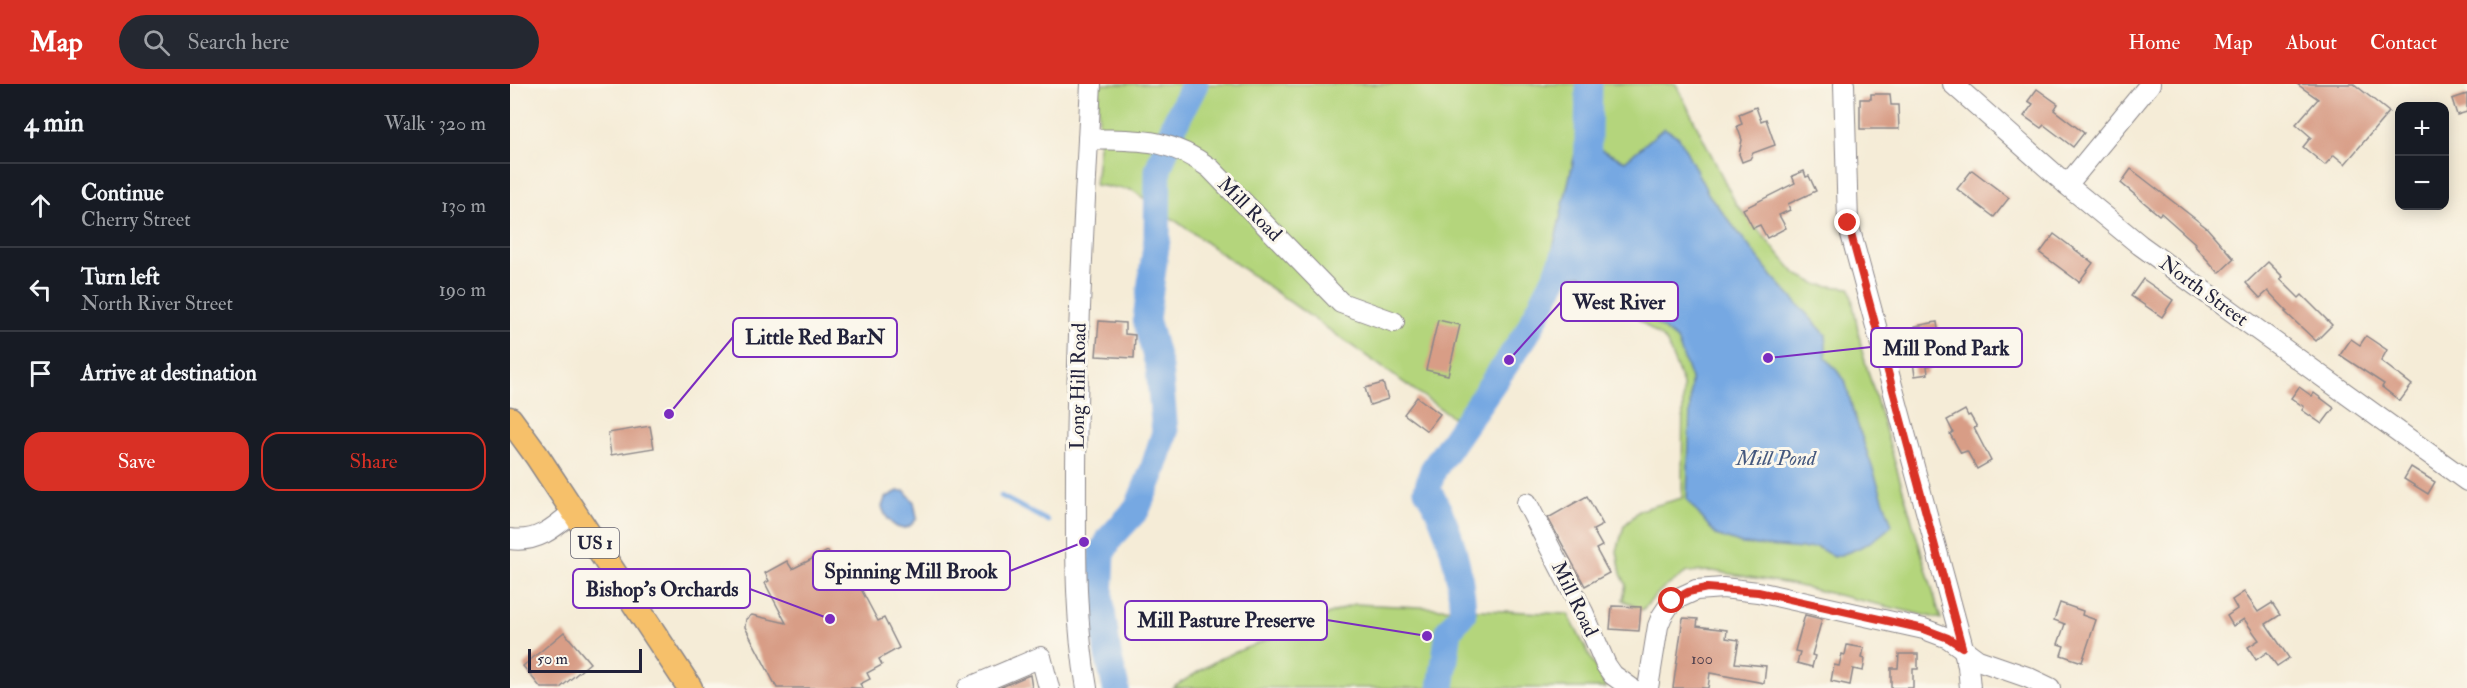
<!DOCTYPE html>
<meta charset="utf-8">
<style>
:root{--surface:#171b24;--page:#242831;--text:#f1f3f6;--muted:#9ea1a6;--line:#363941;--accent:#d93025}
body{margin:0;font-family:"IM FELL Double Pica",serif;background:var(--page);color:var(--text)}
.controls{position:absolute;right:18px;top:18px;display:grid;overflow:hidden;border-radius:12px;box-shadow:0 3px 15px #0003}
.controls button{width:54px;height:54px;display:grid;place-items:center;padding:0;border:0;border-bottom:2px solid var(--line);background:var(--surface);color:var(--text);font:30px sans-serif}
.scale{position:absolute;left:18px;bottom:15px;width:114px;box-sizing:border-box;padding-left:6px;border:3px solid #22223b;border-top:0;font-size:16px;line-height:21px;white-space:nowrap;color:#22223b;-webkit-text-stroke:4px #fbf7ec;paint-order:stroke}
.stop{position:absolute;width:18px;height:18px;margin:-14px;border:4px solid #d93025;border-radius:50%;background:#fff}
.stop.end{background:#d93025;border-color:#fff;box-shadow:0 2px 6px #0008}
.list{margin:0;padding:0;list-style:none}
h2{display:flex;justify-content:space-between;align-items:center;height:78px;margin:0;padding:0 24px;font-size:26px}
h2 small{font-size:20px;font-weight:400;color:var(--muted)}
.list li{display:grid;grid-template-columns:39px 1fr auto;gap:18px;align-items:center;box-sizing:border-box;height:84px;padding:0 24px;border-top:2px solid var(--line)}
.list b{display:block;font-size:22px;white-space:nowrap}
.list p{margin:0;font-size:20px;white-space:nowrap;color:var(--muted)}
.list em{font-size:20px;font-style:normal;color:var(--muted)}
.actions{display:flex;gap:12px;padding:18px 24px}
.actions a{flex:1;padding:14px 0;border:2px solid var(--accent);border-radius:18px;text-align:center;font-size:21px;color:var(--accent)}
.actions .main{background:var(--accent);color:#fff}
.icon{flex:none;width:33px;height:33px;fill:none;stroke:currentColor;stroke-width:2;stroke-linecap:round;stroke-linejoin:round}
.map{position:relative;flex:none;width:1957px;height:604px;overflow:hidden}
header{display:flex;align-items:center;gap:36px;box-sizing:border-box;height:84px;padding:0 30px;background:var(--accent);color:#fff}
header strong{font-size:28px}
nav{display:flex;gap:33px;margin-inline-start:auto;font-size:21px}
.search{width:420px;height:54px;background:var(--page);display:flex;align-items:center;gap:15px;box-sizing:border-box;padding:0 21px;border-radius:33px;color:var(--muted);font-size:22px}
main{display:flex}
aside{flex:1;background:var(--surface)}
.map>svg:first-child{display:block}
</style>
<header>
<strong>Map</strong>
<div class="search"><svg class="icon" aria-label="search" viewBox="0 0 24 24"><circle cx="10" cy="10" r="6"/><path d="M15 15l6 6"/></svg>Search here</div>
<nav><a>Home</a><a>Map</a><a>About</a><a>Contact</a></nav>
</header>
<main>
<aside>
<h2>4 min<small>Walk · 320 m</small></h2>
<ul class="list">
<li><svg class="icon" aria-label="ahead" viewBox="0 0 24 24"><path d="M12 20V5M6 11l6-6 6 6"/></svg><div><b>Continue</b><p>Cherry Street</p></div><em>130 m</em></li>
<li><svg class="icon" aria-label="left" viewBox="0 0 24 24"><path d="M17 20v-9H6M10 6l-5 5 5 5"/></svg><div><b>Turn left</b><p>North River Street</p></div><em>190 m</em></li>
<li><svg class="icon" aria-label="arrive" viewBox="0 0 24 24"><path d="M6 21V4h12l-3 4 3 4H6"/></svg><div><b>Arrive at destination</b></div></li>
</ul>
<div class="actions"><a class="main">Save</a><a>Share</a></div>
</aside>
<div class="map">
<svg width="1957" height="604" viewBox="0 0 1957 604">
<rect width="100%" height="100%" fill="#fbf7ec"/>
<filter id="ink" filterUnits="userSpaceOnUse"><feTurbulence type="fractalNoise" baseFrequency=".0167" numOctaves="2"/><feDisplacementMap in="SourceGraphic" scale="12" xChannelSelector="R" yChannelSelector="G"/><feConvolveMatrix kernelMatrix="1 2 1 2 8 2 1 2 1" color-interpolation-filters="sRGB"/></filter>
<filter id="wash" filterUnits="userSpaceOnUse"><feTurbulence type="fractalNoise" baseFrequency=".008" numOctaves="4" result="noise"/><feDisplacementMap in="SourceGraphic" scale="24" xChannelSelector="R" yChannelSelector="G"/><feGaussianBlur stdDeviation="1.35" result="paint"/><feColorMatrix in="noise" values="0 0 0 0 0 0 0 0 0 0 0 0 0 0 0 0 0 1.4 0 .05"/><feComposite in="paint" operator="in"/></filter>
<g filter="url(#wash)">
<rect width="100%" height="100%" fill="#f5ecd7"/>
<!-- green -->
<g fill="#b4d57c" stroke="#6b7c5c" stroke-width="1.5">
<path d="M588 0H1166L1226 120 1286 190 1309 201 1340 204 1352 267 1431 535 1280 500 1203 487 1177 488 1150 507 1132 526 1113 516 1116 500 1111 490 1107 467 1114 442 1130 426 1172 414 1173 300 1156 257 1119 228 1066 193 1048 196 1026 242 958 344 622 106 585 101 589 61Z"/>
<path d="M844 520 1058 530 1096 604H662L709 575Z"/>
</g>
<!-- water -->
<g fill="#76a8e2" stroke="#4c658e" stroke-width="1.5">
<path d="M1154 44 1169 53 1199 111 1263 193 1316 251V274L1335 296 1343 327 1382 441C1365 458 1347 466 1324 473L1307 463 1293 465 1232 460 1206 451 1177 416 1181 295 1167 256 1110 211 1071 191 1058 193 1039 182 1066 65 1085 63 1115 77Z"/>
<path d="M388 407H395L404 418 407 434C393 455 378 440 372 423L375 414Z"/>
</g>
<g fill="none" stroke-linecap="round" stroke-linejoin="round">
<!-- stream -->
<g stroke="#76a8e2" stroke-width="4.5">
<path d="M491 412 538 437"/>
<path d="M574 458 592 469"/>
</g>
<!-- river -->
<g stroke="#76a8e2" stroke-width="27">
<path d="M1077 101 1079 0"/>
<path d="M606 604 598 571 590 513 592 469 600 454 627 425 643 386 655 348 649 284 636 235 647 155 648 86 665 39 685 0"/>
<path d="M931 604 939 546 953 529C951 487 940 441 917 406L923 386 1017 249 1048 188 1061 154"/>
</g>
</g>
<g id="blocks">
<!-- building -->
<g fill="#d89d86">
<path d="M1787 0H1844L1879 28 1835 80 1824 71 1815 81 1793 63 1801 53 1786 40 1808 15Z"/>
<path d="M1527 5 1548 20 1544 26 1574 49 1563 63 1534 41 1531 44 1514 32 1523 20 1518 17Z"/>
<path d="M1361 10H1380L1381 21H1388L1389 45H1350V15H1361Z"/>
<path d="M1957 10V28L1947 31 1942 15Z"/>
<path d="M1246 23 1251 37 1256 35 1265 61 1243 69 1240 75 1232 78 1229 70 1232 56 1227 42 1232 40 1229 30Z"/>
<path d="M1621 85 1697 144 1724 175 1709 189 1684 161 1686 160 1651 129 1649 131 1611 99Z"/>
<path d="M1462 86 1499 114 1484 133 1447 105Z"/>
<path d="M1294 87 1296 93 1299 92 1306 107 1278 120 1280 126 1269 131 1276 144 1257 154 1250 141 1243 144 1233 125 1285 99 1282 92Z"/>
<path d="M1544 150 1583 179 1569 198 1530 169Z"/>
<path d="M1758 178 1773 193 1770 195 1789 214 1792 211 1822 241 1806 257 1775 228 1777 227 1758 207 1750 214 1736 199Z"/>
<path d="M1633 195 1663 216 1652 233 1621 212Z"/>
<path d="M928 236 950 241 938 291 916 286Z"/>
<path d="M589 237 615 239V250L625 251 624 274 586 272Z"/>
<path d="M1427 238 1430 260 1450 257 1453 275 1417 282 1418 290 1405 292 1400 257 1406 256 1407 253 1405 242Z"/>
<path d="M1856 252 1877 266 1871 277 1902 301 1890 317 1872 303 1874 300 1830 271 1841 255 1850 261Z"/>
<path d="M873 299 878 315 860 321 855 304Z"/>
<path d="M1789 303 1802 312 1804 309 1824 324 1812 340 1792 326 1794 323 1781 314Z"/>
<path d="M907 313 930 330 917 347 894 330Z"/>
<path d="M1455 326 1458 332 1460 331 1467 343 1464 344 1481 377 1467 385 1457 367 1451 369 1440 350 1443 348 1437 336Z"/>
<path d="M140 342 144 364 101 371 98 349Z"/>
<path d="M1901 383 1925 398 1918 410 1894 395Z"/>
<path d="M1077 412 1093 441 1083 446 1092 462 1086 465 1099 489 1075 502 1038 434Z"/>
<path d="M318 467 325 481 335 475 368 537 374 534 389 564 369 575 372 581 357 589 360 595 350 600 353 604H267L235 543 236 535 242 531 276 539 255 499 259 497 255 489 277 477 282 485Z"/>
<path d="M1734 508 1748 528 1762 519 1770 531 1756 540 1779 574 1767 582 1757 568 1746 576 1738 563 1749 556 1734 535 1723 542 1717 532 1727 525 1722 516Z"/>
<path d="M1550 519 1573 527 1572 531 1586 536 1572 578 1551 571 1554 562 1548 560 1555 540 1544 536Z"/>
<path d="M1102 522 1131 523 1129 547 1100 545Z"/>
<path d="M1295 531 1312 535 1302 571 1305 572 1302 583 1287 579 1290 568 1285 567Z"/>
<path d="M1173 534 1188 535 1187 542 1217 546 1216 554 1229 556 1225 579 1256 582 1254 599 1200 589 1198 604H1163Z"/>
<path d="M54 548 80 579 50 604H31L13 582Z"/>
<path d="M1337 561 1354 564 1352 574 1355 575 1353 587 1343 585 1340 601 1321 597 1324 581 1329 582 1332 570 1335 571Z"/>
<path d="M1389 570H1408V585H1403V604H1381V584H1388Z"/>
<path d="M520 591 522 604H489L517 592Z"/>
</g>
</g>
</g>
<g filter="url(#ink)">
<use href="#blocks" fill-opacity="0" stroke="#8c8789" stroke-width="1.5"/>
<g fill="none" stroke-linecap="round" stroke-linejoin="round">
<defs>
<g id="minor">
<path d="M1334 0 1338 139 1458 582 1460 604"/>
<path d="M1443 0 1557 101 1630 161 1957 397"/>
<path d="M578 55C629 57 656 52 700 84L831 219 884 238"/>
<path d="M1557 101 1640 0"/>
<path d="M1017 419 1073 528 1096 581 1103 591 1121 604"/>
<path d="M0 455C27 459 44 444 64 427"/>
<path d="M458 604 531 573 539 604"/>
<path d="M577 604C564 532 566 459 566 386 567 257 574 129 581 0"/>
<path d="M1138 604 1148 542 1152 532 1162 517 1186 506 1213 504 1248 508 1414 545 1438 554 1468 576 1517 593 1540 604"/>
</g>
<path id="major" d="M0 335 27 372 180 604"/>
</defs>
<!-- minor casing -->
<use href="#minor" stroke="#8c8789" stroke-width="22"/>
<!-- major casing -->
<use href="#major" stroke="#8c8789" stroke-width="27"/>
<!-- minor -->
<use href="#minor" stroke="#fff" stroke-width="20"/>
<!-- major -->
<use href="#major" stroke="#f6c06b" stroke-width="24"/>
</g>
</g>
<g fill="none" stroke-linecap="round" stroke-linejoin="round" filter="url(#ink)">
<!-- route -->
<path stroke="#d93025" stroke-width="8" d="M1162 517 1178 508 1197 504 1248 508 1414 545 1438 554 1452 563 1338 139"/>
</g>
<g text-anchor="middle" dominant-baseline="central" stroke-width="6" stroke-linejoin="round" paint-order="stroke">
<!-- number labels -->
<g font-size="16" fill="#50414e">
<text x="1192" y="575">100</text>
</g>
<!-- shield labels -->
<rect fill="#fbf7ec" stroke="#636270" stroke-width="1.5" x="61" y="444" width="48" height="30" rx="4.5"/>
<g font-size="18" font-weight="bold" fill="#22223b">
<text x="85" y="459">US 1</text>
</g>
<!-- street labels -->
<g font-size="20" fill="#22223b" stroke="#fbf7ec">
<text transform="translate(740 125) rotate(45)">Mill Road</text>
<text transform="translate(1694 207) rotate(36)">North Street</text>
<text transform="translate(568 302) rotate(-89)">Long Hill Road</text>
<text transform="translate(1065 515) rotate(64)">Mill Road</text>
</g>
<!-- water labels -->
<g font-size="21" font-style="italic" fill="#44587e" stroke="#fbf7ec">
<text x="1266" y="374">Mill Pond</text>
</g>
</g>
<!-- callouts -->
<path fill="none" stroke="#7b2cbf" stroke-width="2" d="M999 276L1051 218M159 330L223 253M1258 274L1361 263M574 458L500 487M320 535L240 505M917 552L817 536"/>
<g fill="#7b2cbf" stroke="#fbf7ec" stroke-width="2">
<circle cx="999" cy="276" r="6"/>
<circle cx="159" cy="330" r="6"/>
<circle cx="1258" cy="274" r="6"/>
<circle cx="574" cy="458" r="6"/>
<circle cx="320" cy="535" r="6"/>
<circle cx="917" cy="552" r="6"/>
</g>
<g fill="#fbf7ec" stroke="#7b2cbf" stroke-width="2">
<rect x="1051" y="198" width="117" height="39" rx="6"/>
<rect x="223" y="234" width="164" height="39" rx="6"/>
<rect x="1361" y="244" width="151" height="39" rx="6"/>
<rect x="303" y="467" width="197" height="39" rx="6"/>
<rect x="63" y="485" width="177" height="39" rx="6"/>
<rect x="615" y="517" width="202" height="39" rx="6"/>
</g>
<g font-size="21" text-anchor="middle" font-weight="bold" fill="#22223b">
<text x="1109" y="225">West River</text>
<text x="305" y="260">Little Red BarN</text>
<text x="1436" y="271">Mill Pond Park</text>
<text x="401" y="494">Spinning Mill Brook</text>
<text x="152" y="512">Bishop's Orchards</text>
<text x="716" y="543">Mill Pasture Preserve</text>
</g>
</svg>
<div class="controls">
<button>+</button>
<button>−</button>
</div>
<div class="scale">50 m</div>
<div class="stop" style="left:1162px;top:517px"></div>
<div class="stop end" style="left:1338px;top:139px"></div>
</div>
</main>
